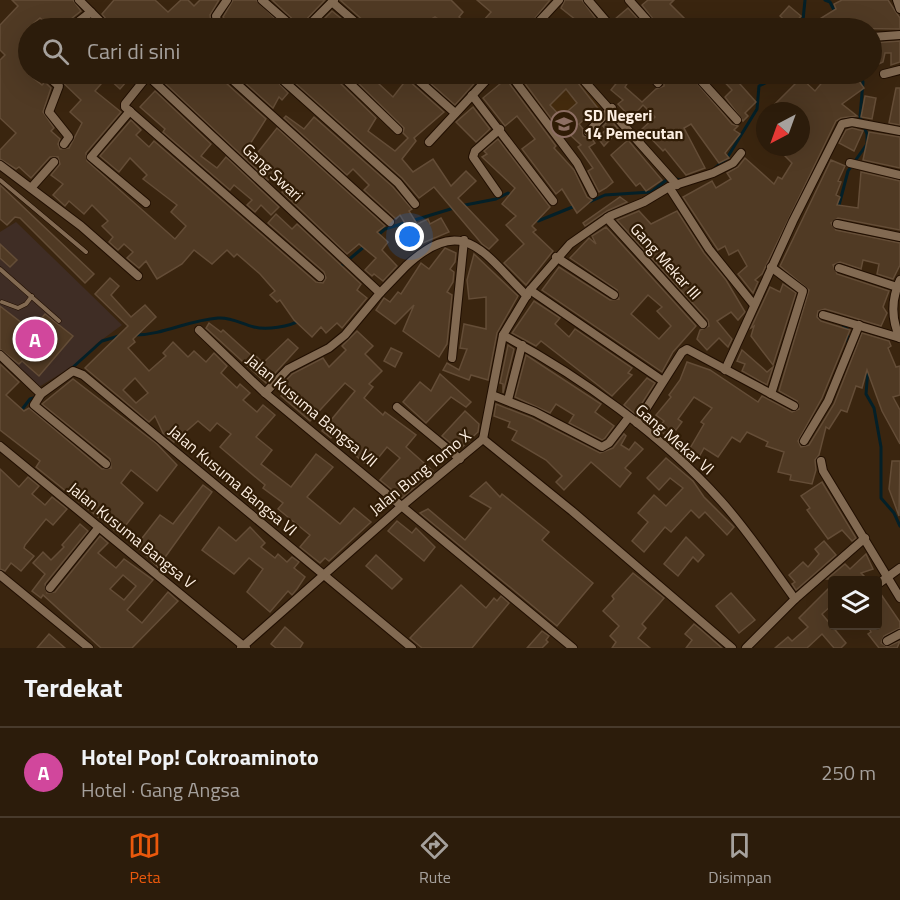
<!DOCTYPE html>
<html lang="id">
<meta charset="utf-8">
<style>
:root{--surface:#2c1c0b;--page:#382919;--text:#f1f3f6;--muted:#a6a19d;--line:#483a2c;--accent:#ea580c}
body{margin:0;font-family:"Titillium Web",sans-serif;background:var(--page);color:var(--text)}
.controls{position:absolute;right:18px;bottom:18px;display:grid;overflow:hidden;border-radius:6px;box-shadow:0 6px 24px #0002}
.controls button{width:54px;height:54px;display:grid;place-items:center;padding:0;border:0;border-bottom:2px solid var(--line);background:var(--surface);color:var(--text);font:30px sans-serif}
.compass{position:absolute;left:756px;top:102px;width:54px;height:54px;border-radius:50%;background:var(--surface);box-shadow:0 6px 24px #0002;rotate:221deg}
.you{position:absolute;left:410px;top:237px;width:21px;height:21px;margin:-15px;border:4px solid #fff;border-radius:50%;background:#1a73e8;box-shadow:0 0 0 9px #1a73e833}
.badge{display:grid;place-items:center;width:39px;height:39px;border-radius:50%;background:var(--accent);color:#fff;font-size:20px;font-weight:700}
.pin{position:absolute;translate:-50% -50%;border:3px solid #fff;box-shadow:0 2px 6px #0006}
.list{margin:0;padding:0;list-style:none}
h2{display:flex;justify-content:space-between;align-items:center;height:78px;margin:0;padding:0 24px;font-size:26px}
h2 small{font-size:20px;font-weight:400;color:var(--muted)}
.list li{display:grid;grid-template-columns:39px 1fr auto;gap:18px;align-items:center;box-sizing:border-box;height:90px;padding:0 24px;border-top:2px solid var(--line)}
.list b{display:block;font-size:22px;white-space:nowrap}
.list p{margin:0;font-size:20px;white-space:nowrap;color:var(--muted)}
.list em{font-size:20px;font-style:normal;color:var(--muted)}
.icon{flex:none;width:33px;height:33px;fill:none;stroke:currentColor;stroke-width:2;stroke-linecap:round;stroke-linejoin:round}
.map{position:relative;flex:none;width:900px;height:648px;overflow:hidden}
.search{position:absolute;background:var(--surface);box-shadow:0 6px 24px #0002;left:18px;right:18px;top:18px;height:66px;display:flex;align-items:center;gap:15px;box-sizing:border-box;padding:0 21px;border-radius:33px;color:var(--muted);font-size:22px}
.sheet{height:168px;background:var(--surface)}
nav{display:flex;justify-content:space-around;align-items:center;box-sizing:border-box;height:84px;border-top:2px solid var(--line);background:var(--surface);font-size:16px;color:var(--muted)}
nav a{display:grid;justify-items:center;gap:3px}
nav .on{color:var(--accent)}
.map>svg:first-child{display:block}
</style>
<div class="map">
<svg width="900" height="648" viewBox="0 0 900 648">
<rect width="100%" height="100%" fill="#3a250f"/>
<!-- commercial -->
<path fill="#3f2d25" d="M16 222 122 325 96 344 81 361 39 387 0 350V232Z"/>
<!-- built -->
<path fill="#442b0e" d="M509 74H573L601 106 561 141Z"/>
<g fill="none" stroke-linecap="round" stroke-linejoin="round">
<!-- stream -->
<g stroke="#042028" stroke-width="3">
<path d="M805 0 803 20 809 28"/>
<path d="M825 0 830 2 836 14"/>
<path d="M714 169 727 158 757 109 759 86 783 74"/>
<path d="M587 203 605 195 651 192 669 178 682 180"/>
<path d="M460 206 496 199 508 193 513 197"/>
<path d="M838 209 848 171 867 144V134L860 117 863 82 860 74"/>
<path d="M535 218 538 221 575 206"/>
<path d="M377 236 385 229 454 208"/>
<path d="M340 267 365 246"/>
<path d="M840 323 847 328 848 343"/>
<path d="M135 335C163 335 189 320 218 318 231 317 242 324 254 327 266 330 290 327 300 320"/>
<path d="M72 368 102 341 119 336"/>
<path d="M868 369 866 394 874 408 881 447V498L894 513 900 526"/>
<path d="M20 412 30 399 37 397"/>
</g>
</g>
<!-- building -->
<g fill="#503a24" stroke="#644d37" stroke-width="1.5" fill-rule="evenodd">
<path d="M12 0H73L81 11 66 23 64 28H52L40 18 28 28V74L42 85 45 82 51 88 43 112 54 128 51 131 60 139 58 144 60 149 69 148 82 123 70 112 81 100 54 74H133L120 89 107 77 95 91 121 112 86 153 87 161 175 239 186 226 171 212 177 205 143 179 147 175 130 158 119 172 100 156 131 120 141 130 136 135 149 147 154 141 316 282 323 283 326 278 324 272 268 223 276 214 292 229 297 224 361 284 357 290 367 298 342 328 337 323 326 333 321 327 312 337 294 320 280 300 277 302 270 295 275 291 260 274 237 254 234 257 227 250 212 264 194 250 182 264 157 279 146 261 139 268 127 258 133 252 124 244 118 250 109 242 113 237 102 226 108 221 92 205 84 214 69 201 65 206 53 195 63 184 51 175 60 164 58 157H50L31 178 19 167 16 169 0 159V150L16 133 0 118V60L5 55 0 50V25L18 6Z"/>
<path d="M114 0H155L168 12 181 0H188L194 6 200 0H219L210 15 211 23 216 28H202L197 24 193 28H113L102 14Z"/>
<path d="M233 0H256L285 28H232L223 17Z"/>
<path d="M272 0H325L300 26Z"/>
<path d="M340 0H451L463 12 459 17 472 28H446L444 23 435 17 428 21 431 28H368L366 23Z"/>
<path d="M477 0H550L527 28H477L491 12Z"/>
<path d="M565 0H582L596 19 586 28 561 8Z"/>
<path d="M648 0H674L670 4 694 28H676L671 23 666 28H660L642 5Z"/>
<path d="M842 0H888L900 18V29L822 28 818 20 836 9 834 4Z"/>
<path d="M789 6 801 16 792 27 780 16Z"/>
<path d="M628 8 646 28H618L614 20Z"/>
<path d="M332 11 353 28H315Z"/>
<path d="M900 41V62L891 65V53H885L883 62 872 67V43Z"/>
<path d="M155 74H216L266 119 243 155 251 161 277 128 385 226 377 232 388 242 382 250 397 266 383 281 374 274 372 276 365 270 376 258 359 244 347 254 282 192 286 188 272 176 268 180Z"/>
<path d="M235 74H243L248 79 252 74H270L288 93 282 100 279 97 273 108Z"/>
<path d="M285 74H334L336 79 376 118 368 131 395 151 408 138 403 133 404 128 349 74H388L378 83 393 97 403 84 391 74H405L407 79 444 112 414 138 416 141 402 159 413 172 433 159 451 186 466 171 476 181 458 198 498 240 489 249 482 244 434 187 419 198 402 178Z"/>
<path d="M420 74H478L481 76 455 105Z"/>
<path d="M518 74H571L600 111 594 117 591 113 579 124 583 129V136L591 138 595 143 589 147 613 182 606 188 599 192 588 171 593 168 578 147 581 145 568 133 564 136ZM566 89 577 103 561 117 550 105Z"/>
<path d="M609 74H626L631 77 625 87 642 102 656 89 664 86V81L658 74H689L732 124 738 126 734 130 740 134 725 153 729 158 719 163 691 124 684 128 705 168 686 175 665 149 663 151 642 129 655 117 643 105 631 118 618 104 623 100 611 90 619 80Z"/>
<path d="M717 74H731L756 102 745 113 748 116 743 121 725 97 732 90Z"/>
<path d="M820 74H854L864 88 842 104 857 116 841 118 836 121 762 274 755 280 758 282 753 293 738 274 747 266 738 250 729 255 725 246 718 250 683 197 712 181 716 188 731 179 727 173 738 167 745 158 774 184 778 177 782 179 792 163 776 147H801V111H777L772 107 801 78 815 91 825 79Z"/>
<path d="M506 79 556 146 554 148 574 170 587 197 592 200 577 213 562 189 556 194 522 149 535 139 517 116 505 126 483 98Z"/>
<path d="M896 88H900V125L889 123Z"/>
<path d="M155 91 211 144 201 156 217 168 226 157 279 207 271 215 261 205 255 212 247 205 252 200 234 185 230 190 163 132 165 129 140 107Z"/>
<path d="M865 96 876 98 872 119 861 117Z"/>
<path d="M473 107 490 129 476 142 456 122Z"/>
<path d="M286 116 304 129 314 117 393 187 412 209 409 211 417 224 428 219 430 224 441 218 449 232 418 245 400 215 396 219 364 190 369 185 353 169 347 175 284 118Z"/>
<path d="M610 119 619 130 604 146 597 137 606 130 603 126Z"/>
<path d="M852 128 863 131 854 151 839 143 846 130Z"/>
<path d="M869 132 900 137V168L863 160Z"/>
<path d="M498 139 550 207 532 226 536 230 533 232 553 251 526 285 504 263 524 244 506 225 516 216 502 204 515 188 482 157 487 154 484 151Z"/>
<path d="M628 140 662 180 646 191 640 183 636 186 611 155Z"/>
<path d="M831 160 845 166 838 181 841 182 836 195 840 197 837 205 858 208 861 172 900 181V230L838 218 831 223 836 230 900 243V265L893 279 877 274 879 264 863 260 861 269 840 262 833 265 837 274 889 291 883 307 887 313 881 326 825 309 818 311 817 317 821 321 850 330 822 398 798 441 801 447 809 445 834 404 862 333 889 341 891 346 888 348 896 367 900 366V395L893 397 900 410V444L882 411 867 370 862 388 856 386 847 412 841 410 829 429 826 427 819 455 815 460 816 470 812 484 790 480 791 475 778 472 784 452 766 446 768 442 747 432 740 442 732 437 718 457 704 448 699 457 689 450 704 424 701 422 712 408 694 397 678 419 682 422 676 430 673 428 666 436 658 428 664 421 656 415 671 397 669 395 680 380 687 362 710 370 758 402 762 396 792 412 799 409 797 401 779 391 809 290 780 266Z"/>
<path d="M0 185 94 274 85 283 20 218 15 217 7 225 0 219Z"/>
<path d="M620 197 627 202 607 211 585 226 583 223Z"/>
<path d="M639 211 651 224 677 211 704 253 726 280 745 312 738 320 731 312 717 321 732 339 728 347 719 338 707 350 697 339 700 330 709 326 708 320 617 220Z"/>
<path d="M606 227 696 326 673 352 662 372 542 290 559 267 610 300 619 299 617 290 570 258 589 238 596 244 592 236ZM648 295 662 307 657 311 671 326 659 339 631 314Z"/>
<path d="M0 244 17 260 10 267 0 258Z"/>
<path d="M445 248 456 253 455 262 450 269 454 272 453 282 447 292 452 295 447 344 439 357 403 331 414 305 395 324 376 310 384 298 390 302 398 292 401 294 421 263 429 269Z"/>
<path d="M474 254 518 296 497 333 488 380 471 375 469 380 443 370 447 363 459 370 467 349 460 348 464 324 486 329V297L469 299 467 280Z"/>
<path d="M110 278 119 286 111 295 131 317 145 305 156 317 133 339 135 342 128 348 149 371 166 356 163 353 173 342 188 357 194 351 206 362 214 353 227 366 221 373 237 388 240 384 250 393 243 400 257 412 263 405 275 415 256 437 272 450 261 464 291 487 316 454 333 467 307 497 340 524 354 508 371 522 329 561 325 558 320 563 300 547 310 535 278 509 283 503 263 488 265 485 220 447 231 434 217 423 210 431 198 421 174 442 163 433 155 416 149 422 85 368 128 326 95 294ZM135 378 148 393 136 403 123 390Z"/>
<path d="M783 284 796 293 773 365 751 336 754 326 751 328 770 287 780 292Z"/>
<path d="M534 301 560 318 555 324 569 337 575 329 632 368 628 373 632 375 612 396 541 341 536 346 512 333Z"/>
<path d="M0 306 31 330 45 314 73 336 39 376 22 361 19 364 0 349Z"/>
<path d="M209 323 221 332 223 330 253 357 255 355 263 363 288 339 298 348 266 383 206 328Z"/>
<path d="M357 331 373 346 365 354 382 371 369 384 373 387 364 398 383 415 385 412 416 435 406 447 433 471 402 498 380 480 400 458 387 447 370 468 333 436 331 438 322 431 355 391 345 383 310 421 281 396 283 394 278 389 292 374 323 358 329 367 346 350 342 346Z"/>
<path d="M508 345 514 349 503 393V384L500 383Z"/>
<path d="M391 348 402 353 395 367 384 361Z"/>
<path d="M742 350 767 372 773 367 767 385 742 371 745 364 737 361Z"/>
<path d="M526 355 601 404 595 412 614 426 605 438 602 440 569 423 574 415 556 404 550 413 515 397Z"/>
<path d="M0 364 19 382 6 395 24 411 29 408 102 469 111 468 110 459 42 404 73 379 157 444 177 465 157 491 131 470 121 483 143 503 119 534 36 467 40 461 0 430Z"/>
<path d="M440 374 471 402 466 407 451 397 426 423 403 402 420 382 431 391Z"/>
<path d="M647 378 655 383 635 414 624 405Z"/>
<path d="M496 404 532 418 600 453 613 448 624 434 626 436 621 445 629 450 635 442 643 449 625 468 631 473 620 487 591 462 564 490 556 482 562 476 546 460 512 440 517 431 508 427 510 422 494 416Z"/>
<path d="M465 411 479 424 478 432 459 450 442 436Z"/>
<path d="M666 458 693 481 704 497 734 527 727 535 705 512 699 518 691 510 671 532 665 527 644 552 632 541 648 522 638 513 654 495 666 506 683 488 670 478 659 490 647 478Z"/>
<path d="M892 461H900L899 516 889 489Z"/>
<path d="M0 469 19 487 28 477 39 486 32 494 45 505 52 497 67 509 53 525 46 519 25 545 24 548 34 556 21 571 11 563 5 571 0 569Z"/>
<path d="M486 482 500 497 502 494 549 532 542 540 593 583 557 626 420 513 428 509 465 540 491 508 470 496Z"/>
<path d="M822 482 856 538 852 541 842 530 828 539 807 510 810 508 801 496Z"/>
<path d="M203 485 212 492 158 567 136 546 160 515 173 524Z"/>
<path d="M397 521 412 533 416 528 435 547 424 561 388 531Z"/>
<path d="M80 524 88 531 45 584 47 593 55 592 100 536 108 543 98 553 116 568 124 559 153 580 127 610 142 623 168 592 178 601 132 648H101L43 595 41 598 32 591 45 574 33 563 43 552 51 560 64 547 62 545ZM123 575 136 586 124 600 110 589Z"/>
<path d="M219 527 236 541 250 527 265 543 261 547 275 558 278 554 287 562 292 557 299 562 294 568 305 577 297 589 292 595 288 591 270 612 247 592 263 569 249 558 234 574 202 550Z"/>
<path d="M686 537 704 555 698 562 693 557 678 576 664 564Z"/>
<path d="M824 541 836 555 796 590 792 584 795 582 789 575 803 562 808 567 819 554 815 549Z"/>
<path d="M866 554 873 569 861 573 868 580 827 579 845 564 850 569Z"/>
<path d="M376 555 402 579 392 589 366 566Z"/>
<path d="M633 573 664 598 642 624 646 628 638 638 650 648H612L616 642 610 636 619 626 603 611 614 599 612 596Z"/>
<path d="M461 585 486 608 494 598 497 601 501 596 509 603 472 648H422L410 638Z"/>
<path d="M832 585V605L822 614 846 643 841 648H834L822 634 807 648H775L788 637 792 641 808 627 799 618Z"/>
<path d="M878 590 900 622V628L884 636 881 643 887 647 900 641 897 648H879L868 634 871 632 868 626H878Z"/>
<path d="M731 593 755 620 739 633 716 606Z"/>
<path d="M694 624 699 628 722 648H686L692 640 685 634Z"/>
<path d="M285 627 303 643 300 648H276L271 644Z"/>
<path d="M542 631 549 636 546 640 548 642 542 648H527Z"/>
<path d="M49 634 65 648H37Z"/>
</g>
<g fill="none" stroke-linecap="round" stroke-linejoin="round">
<defs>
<g id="lane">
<path d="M0 180 86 252"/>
<path d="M0 269 59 321"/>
<path d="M2 302 18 308 26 304 32 296"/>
</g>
<g id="street">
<path d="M79 0 107 28"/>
<path d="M262 0 294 28"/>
<path d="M588 0 612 28"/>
<path d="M629 0 654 28"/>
<path d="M897 0 900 9"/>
<path d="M332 2 362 28"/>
<path d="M434 23 440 28"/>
<path d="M70 28 91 12"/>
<path d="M226 28 217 21 216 16 227 0"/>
<path d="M306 28 334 0"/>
<path d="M533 28 559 0"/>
<path d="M872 37 900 35"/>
<path d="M45 74 59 86 49 112 69 137 64 144"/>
<path d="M146 74 380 293"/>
<path d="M149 74 125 104V107L320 277"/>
<path d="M226 74 390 222"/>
<path d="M276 74 398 183 415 204"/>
<path d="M340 74 398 130"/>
<path d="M411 74 455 113"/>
<path d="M510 74 577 163 593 194"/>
<path d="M578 74 677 185"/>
<path d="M650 74 658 83"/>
<path d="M695 74 737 120"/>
<path d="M884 74 900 70"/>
<path d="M472 95 553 201"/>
<path d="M130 111 91 157 146 203"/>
<path d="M588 132 612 108"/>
<path d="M429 142 492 74"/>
<path d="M850 163 900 175"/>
<path d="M0 165 81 226 138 276"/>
<path d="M669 187 709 249 754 305"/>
<path d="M31 188 54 162"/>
<path d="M498 193 473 157 475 151 500 129"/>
<path d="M607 218 703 324"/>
<path d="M837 224 900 237"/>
<path d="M556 257 614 295"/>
<path d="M839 268 897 287"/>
<path d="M900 280C891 300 891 319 900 338"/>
<path d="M530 290 570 244 610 216 644 202 669 187 713 173 733 163 741 153"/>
<path d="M823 315 900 338"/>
<path d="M199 330 265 393 573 648"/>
<path d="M503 335C581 377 662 435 721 501 748 531 771 566 795 599"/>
<path d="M0 355 41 394"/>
<path d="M452 358 464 240"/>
<path d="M725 370 793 221 842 124 852 122 900 131"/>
<path d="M265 393 288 369 329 348 345 335 380 293 406 266C464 212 484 254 527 296"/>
<path d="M771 394 803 291 771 267"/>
<path d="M492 395 535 412 602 447 609 443 629 417"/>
<path d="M508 400 522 345"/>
<path d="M397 407 460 459"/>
<path d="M637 423 682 352 687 349 794 406"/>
<path d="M483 439 572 511 732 648"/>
<path d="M483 439 503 335 530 290 663 381"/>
<path d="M804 441 828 401 859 325"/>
<path d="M0 446 246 648"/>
<path d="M821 461 823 471 900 598"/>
<path d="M106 464 34 405 41 394 73 371 83 375 412 648"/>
<path d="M0 575 89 648"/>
<path d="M878 584 900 568"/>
<path d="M50 588 99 527"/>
<path d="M887 641 900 634"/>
<path d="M241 648 403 505 483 439"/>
<path d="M746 648 795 599 865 538"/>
</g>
</defs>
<!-- lane casing -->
<use href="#lane" stroke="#200e00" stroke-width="5"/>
<!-- street casing -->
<use href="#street" stroke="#200e00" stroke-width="10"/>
<!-- lane -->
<use href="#lane" stroke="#826a52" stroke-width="4"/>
<!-- street -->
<use href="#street" stroke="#826a52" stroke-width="8"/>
</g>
<!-- icons -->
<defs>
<symbol id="school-ring" viewBox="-11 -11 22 22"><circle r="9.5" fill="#301c06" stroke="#8d6e63" stroke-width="1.5"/><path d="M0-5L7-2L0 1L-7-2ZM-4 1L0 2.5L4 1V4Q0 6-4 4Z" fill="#8d6e63"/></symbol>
</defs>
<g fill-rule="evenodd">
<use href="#school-ring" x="549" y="109" width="30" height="30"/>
</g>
<g text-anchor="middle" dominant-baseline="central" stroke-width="4.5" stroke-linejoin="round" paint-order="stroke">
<!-- poi labels -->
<g font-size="16" font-weight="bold" fill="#fdefe2" stroke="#301c06" text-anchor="start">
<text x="584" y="115">SD Negeri<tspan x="584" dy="18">14 Pemecutan</tspan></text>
</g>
<!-- street labels -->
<g font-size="16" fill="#fdefe2" stroke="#301c06">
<text transform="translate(273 172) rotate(43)">Gang Swari</text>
<text transform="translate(666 261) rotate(48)">Gang Mekar III</text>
<text transform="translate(312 410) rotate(40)">Jalan Kusuma Bangsa VII</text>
<text transform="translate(675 439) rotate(41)">Gang Mekar VI</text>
<text transform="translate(420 472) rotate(-39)">Jalan Bung Tomo X</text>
<text transform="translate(233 480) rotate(40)">Jalan Kusuma Bangsa VI</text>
<text transform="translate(132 535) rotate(39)">Jalan Kusuma Bangsa V</text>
</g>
</g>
</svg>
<div class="controls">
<button><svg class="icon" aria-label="layers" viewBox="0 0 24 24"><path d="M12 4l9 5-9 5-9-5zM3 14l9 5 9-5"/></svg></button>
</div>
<svg class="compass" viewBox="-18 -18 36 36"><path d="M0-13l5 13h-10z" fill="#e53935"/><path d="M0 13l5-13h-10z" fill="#a6a19d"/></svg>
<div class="you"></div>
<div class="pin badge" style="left:35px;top:339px;background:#d1479c">A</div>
<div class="search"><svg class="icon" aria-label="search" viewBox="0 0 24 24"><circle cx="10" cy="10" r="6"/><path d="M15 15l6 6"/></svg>Cari di sini</div>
</div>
<section class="sheet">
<h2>Terdekat<small></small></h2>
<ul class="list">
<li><span class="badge" style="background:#d1479c">A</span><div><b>Hotel Pop! Cokroaminoto</b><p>Hotel · Gang Angsa</p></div><em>250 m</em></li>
</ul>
</section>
<nav>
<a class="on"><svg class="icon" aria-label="map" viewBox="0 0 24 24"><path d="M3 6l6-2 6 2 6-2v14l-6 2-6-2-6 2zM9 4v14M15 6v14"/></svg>Peta</a>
<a><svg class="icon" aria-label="directions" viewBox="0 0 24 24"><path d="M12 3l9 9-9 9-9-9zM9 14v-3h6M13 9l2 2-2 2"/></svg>Rute</a>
<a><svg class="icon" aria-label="saved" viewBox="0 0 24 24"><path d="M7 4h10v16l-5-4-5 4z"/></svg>Disimpan</a>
</nav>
